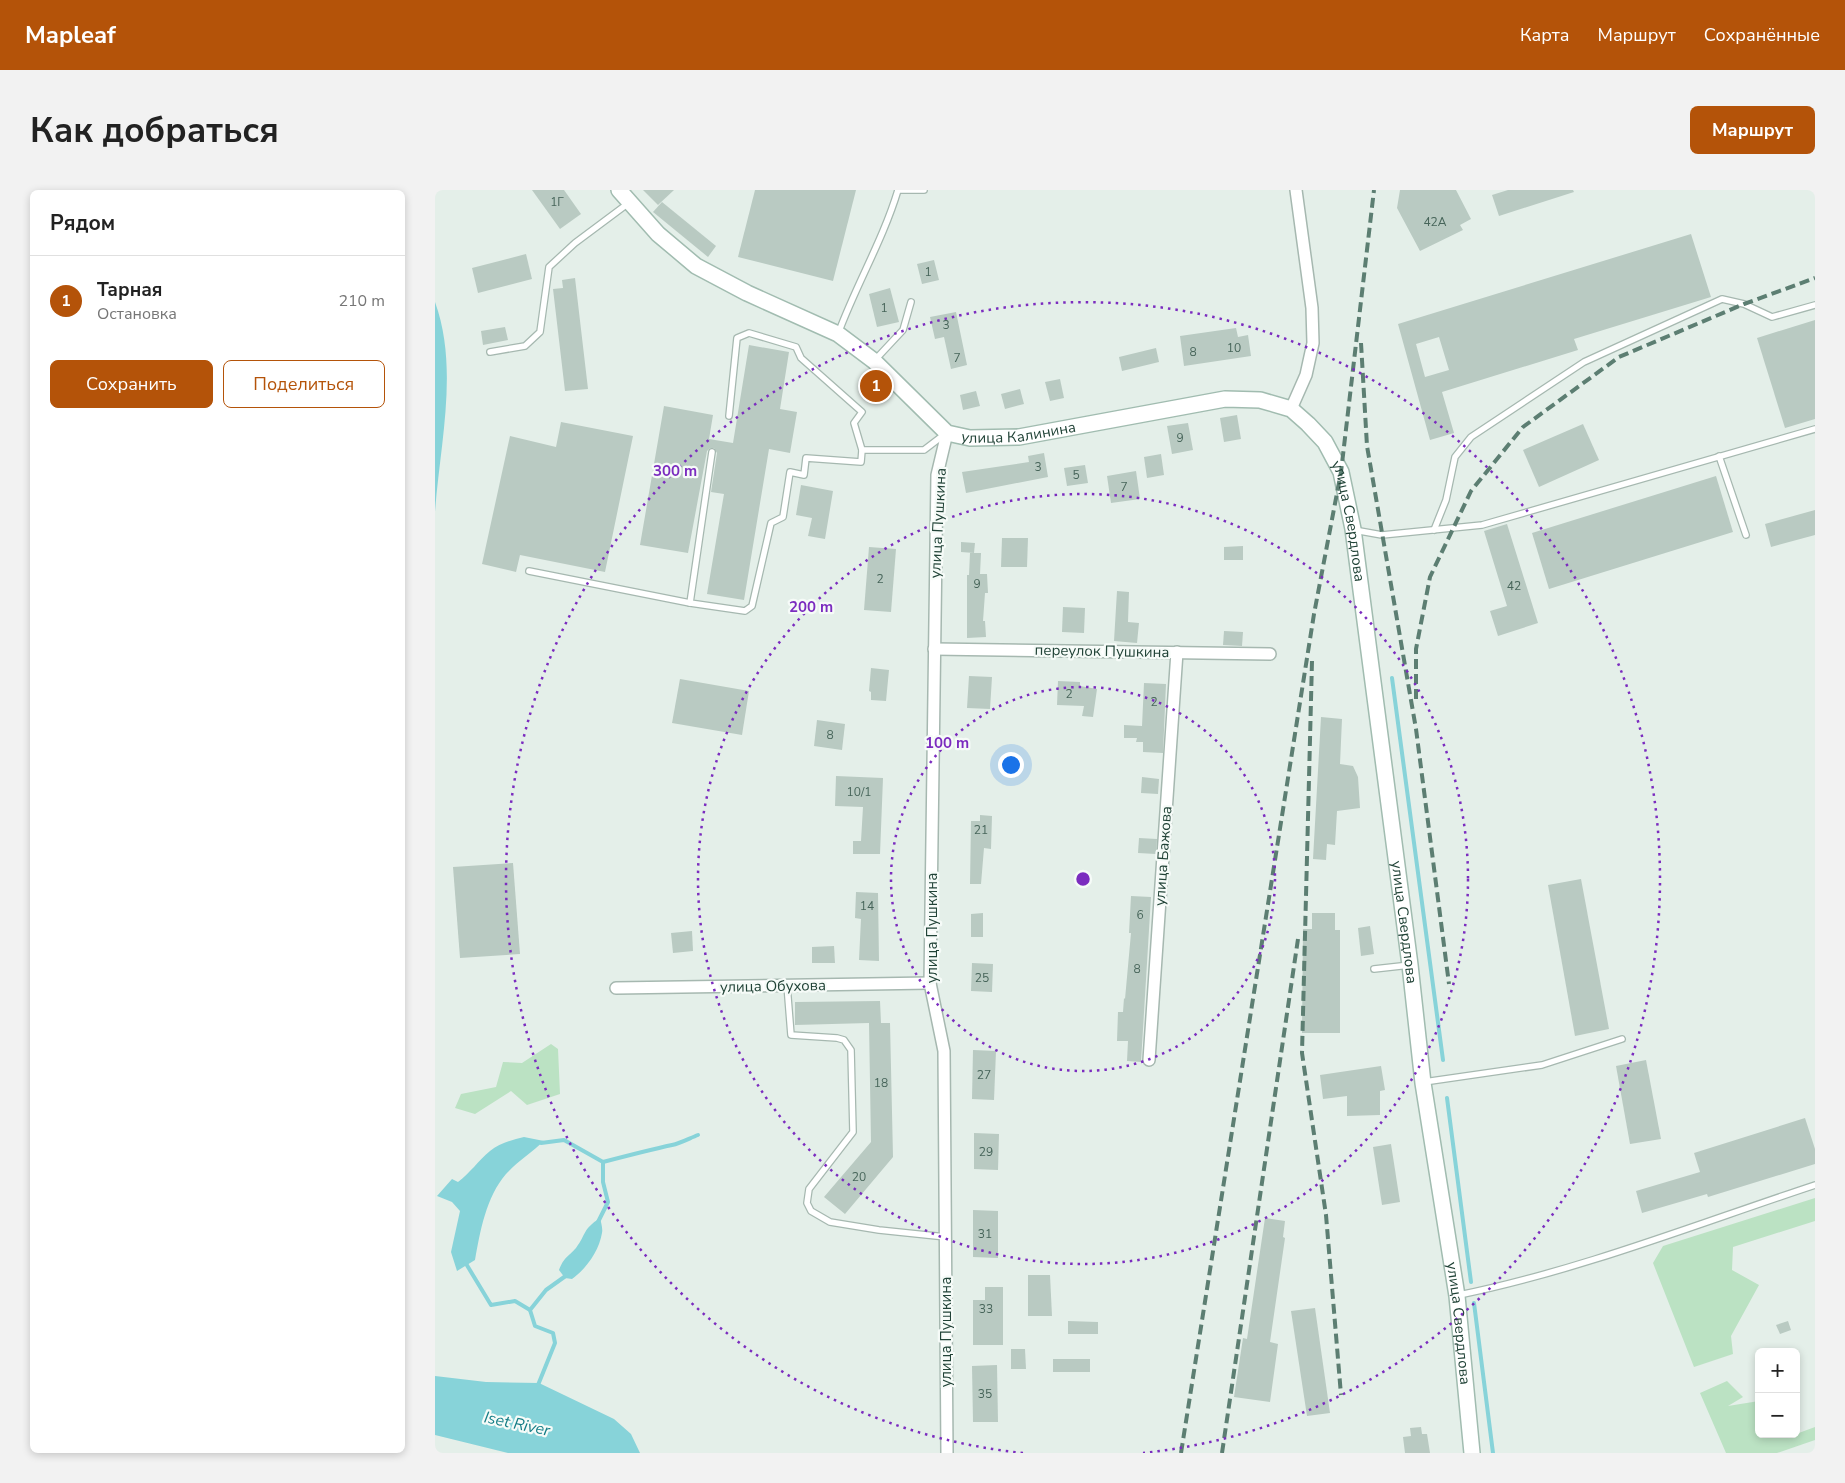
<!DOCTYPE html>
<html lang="ru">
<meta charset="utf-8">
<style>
:root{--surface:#fff;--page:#f2f2f2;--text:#222;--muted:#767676;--line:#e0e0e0;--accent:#b45309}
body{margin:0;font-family:"Nunito Sans",sans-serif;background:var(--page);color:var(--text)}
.controls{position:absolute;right:15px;bottom:15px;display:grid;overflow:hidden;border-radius:8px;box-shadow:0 2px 8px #0003}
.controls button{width:45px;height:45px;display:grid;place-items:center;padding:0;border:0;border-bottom:1px solid var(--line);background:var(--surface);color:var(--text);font:25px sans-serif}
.you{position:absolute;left:575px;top:574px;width:18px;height:18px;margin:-12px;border:4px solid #fff;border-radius:50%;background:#1a73e8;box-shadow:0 0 0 8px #1a73e833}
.badge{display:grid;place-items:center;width:32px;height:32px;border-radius:50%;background:var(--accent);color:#fff;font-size:16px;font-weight:700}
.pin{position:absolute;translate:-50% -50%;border:2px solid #fff;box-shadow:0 1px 5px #0006}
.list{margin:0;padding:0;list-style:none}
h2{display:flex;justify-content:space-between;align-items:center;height:65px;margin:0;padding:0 20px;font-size:21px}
h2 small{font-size:16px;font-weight:400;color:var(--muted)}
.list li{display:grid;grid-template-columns:32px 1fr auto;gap:15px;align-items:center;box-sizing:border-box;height:90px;padding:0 20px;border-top:1px solid var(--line)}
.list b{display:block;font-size:19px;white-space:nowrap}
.list p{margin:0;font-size:16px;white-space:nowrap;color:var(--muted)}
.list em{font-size:16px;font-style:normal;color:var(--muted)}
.actions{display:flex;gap:10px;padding:15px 20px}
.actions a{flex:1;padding:11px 0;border:1px solid var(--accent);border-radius:8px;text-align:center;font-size:18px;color:var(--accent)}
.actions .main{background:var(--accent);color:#fff}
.map{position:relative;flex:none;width:1380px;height:1263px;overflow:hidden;border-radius:8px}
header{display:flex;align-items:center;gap:30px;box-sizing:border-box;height:70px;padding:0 25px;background:var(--accent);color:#fff}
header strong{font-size:24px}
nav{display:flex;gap:28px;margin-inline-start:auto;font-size:18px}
.intro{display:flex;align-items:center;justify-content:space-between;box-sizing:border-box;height:120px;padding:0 30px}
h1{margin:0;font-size:35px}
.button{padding:12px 22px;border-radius:8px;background:var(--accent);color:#fff;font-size:18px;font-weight:700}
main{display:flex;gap:30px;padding:0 30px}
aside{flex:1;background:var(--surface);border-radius:8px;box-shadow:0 2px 8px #0003}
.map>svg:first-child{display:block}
</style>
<header>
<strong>Mapleaf</strong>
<nav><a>Карта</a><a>Маршрут</a><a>Сохранённые</a></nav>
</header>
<div class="intro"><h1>Как добраться</h1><a class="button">Маршрут</a></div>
<main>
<aside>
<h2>Рядом<small></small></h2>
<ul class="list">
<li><span class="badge">1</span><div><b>Тарная</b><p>Остановка</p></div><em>210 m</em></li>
</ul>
<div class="actions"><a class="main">Сохранить</a><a>Поделиться</a></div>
</aside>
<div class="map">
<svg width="1380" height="1263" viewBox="0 0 1380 1263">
<rect width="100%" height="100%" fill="#e4efe9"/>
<!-- green -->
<g fill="#bbe2c3">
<path d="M116 854 123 859 125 904 92 915 76 901 40 924 20 918 26 904 61 897 68 872 87 873Z"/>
<path d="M1380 1008V1031L1298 1057 1297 1080 1324 1095 1296 1146 1298 1164 1259 1177 1218 1073 1228 1056Z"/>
<path d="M1292 1191 1308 1207 1293 1216 1324 1211V1244H1361L1380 1237V1250L1342 1263H1291L1265 1203Z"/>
</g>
<!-- water -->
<g fill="#87d3d9">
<path d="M0 112C24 178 5 254 0 322Z"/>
<path d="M89 947 109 951C97 962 82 972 71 984 51 1007 45 1042 40 1070L22 1081 16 1062 25 1021 17 1012 2 1006 17 989 23 992C35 983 43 971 55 961 64 953 77 950 89 947Z"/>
<path d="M165 1028C166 1032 168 1039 167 1043 164 1061 151 1079 137 1089L130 1088 124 1080C129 1067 133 1067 141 1058 152 1043 147 1040 165 1028Z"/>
<path d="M0 1186 51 1192 104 1193 179 1229 196 1244 205 1263H73L0 1245Z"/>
</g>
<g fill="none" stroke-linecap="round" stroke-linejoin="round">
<!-- stream -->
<g stroke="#87d3d9" stroke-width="4">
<path d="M957 488 1008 870"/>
<path d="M1012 908 1036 1092"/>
<path d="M106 953 129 950 168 972C191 966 214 960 237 955 246 953 255 948 263 945"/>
<path d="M163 1032 173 1012 168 992V972"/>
<path d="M30 1072 56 1115 80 1111 95 1120"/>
<path d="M1039 1113 1058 1263"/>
<path d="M103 1195 120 1153 118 1143 100 1136 95 1120 111 1100 132 1085"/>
</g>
</g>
<!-- building -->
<g fill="#b9cac2" fill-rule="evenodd">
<path d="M97 0H129L146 24 125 39Z"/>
<path d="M208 0H239L223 15Z"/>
<path d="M320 0H421L398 91 303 67Z"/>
<path d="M965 0H1021L1036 29 1025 35 1028 40 985 61 962 18Z"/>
<path d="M1073 0H1138L1139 2 1064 26 1057 5Z"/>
<path d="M227 12 281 56 273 67 218 22Z"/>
<path d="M1256 44 1276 107 1139 149 1143 160 1007 202 1019 243 995 250 963 134ZM1004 147 1014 180 990 187 981 154Z"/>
<path d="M91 64 97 89 43 103 37 78Z"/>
<path d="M499 70 504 90 487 94 482 74Z"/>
<path d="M140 88 153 199 130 201 118 99 128 98 127 90Z"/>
<path d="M455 98 464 132 442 137 434 104Z"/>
<path d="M521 122 532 175 516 179 509 147 500 149 495 127Z"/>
<path d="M1380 130V229L1350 238 1322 148Z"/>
<path d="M70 137 73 150 48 155 46 141Z"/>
<path d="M801 138 803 147 813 145 816 166 749 176 745 146Z"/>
<path d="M314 155 354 162 345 219 362 222 355 263 334 259 309 410 272 404 289 304 276 302 282 263 279 258H275L272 261 253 363 205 355 229 216 278 225 274 249 298 253Z"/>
<path d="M721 158 724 172 687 181 684 167Z"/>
<path d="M625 189 629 208 615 211 610 192Z"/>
<path d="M585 199 589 214 570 219 566 204Z"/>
<path d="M541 201 545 216 528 220 525 205Z"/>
<path d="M802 225 806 249 789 252 785 228Z"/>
<path d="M126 232 198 246 170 382 85 365 81 382 47 374 75 246 121 257Z"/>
<path d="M753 233 758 260 737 264 732 236Z"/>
<path d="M1148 234 1164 270 1104 297 1088 260Z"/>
<path d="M609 263 613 287 531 303 527 282 594 272 593 266Z"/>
<path d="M726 264 729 285 712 288 709 267Z"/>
<path d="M650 275 653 293 632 296 629 278Z"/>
<path d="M701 281 705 309 676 313 672 286Z"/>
<path d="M1281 286 1298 342 1114 399 1097 343Z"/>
<path d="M366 295 398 301 390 349 373 346 377 328 361 325Z"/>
<path d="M1380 320V345L1336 357 1330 334Z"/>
<path d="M1072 334 1103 433 1063 446 1055 421 1072 416 1049 341Z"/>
<path d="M567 348H593L592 377H566Z"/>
<path d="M526 352 540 353 539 363 526 362Z"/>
<path d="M808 356V370H789V357Z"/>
<path d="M434 357 461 359 456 422 429 420Z"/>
<path d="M535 363H546L545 384H552L553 403H550L548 431H550L551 447 532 448V385H534Z"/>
<path d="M682 401 694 402 693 432 704 433 702 453 679 451Z"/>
<path d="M628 417 650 418 649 443 627 442Z"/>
<path d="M789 441 808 442 807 456 788 455Z"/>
<path d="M436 478 454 480 451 511 436 510V502L434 501Z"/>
<path d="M534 486 557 487 555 519 532 518Z"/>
<path d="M245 489 314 501 307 545 237 533Z"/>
<path d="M623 491 645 492V496L662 499 658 527 647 526 649 516 622 515Z"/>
<path d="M709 493 731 494 728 563 708 562V552H701L702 548H689V535L707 536Z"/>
<path d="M886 527 907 529 905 574 918 576 923 587 925 618 902 621 900 655 892 654 891 670 878 669Z"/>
<path d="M382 530 410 534 407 560 379 556Z"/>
<path d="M401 586 448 588 445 664H418V651H426L428 617 400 616Z"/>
<path d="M707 587 724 589 723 604 706 603Z"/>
<path d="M545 625 557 626 556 659 549 658 546 694H535L536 631H545Z"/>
<path d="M704 648 722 649 721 664 703 663Z"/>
<path d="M78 673 85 764 25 768 18 677Z"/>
<path d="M1146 689 1174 839 1140 846 1113 695Z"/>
<path d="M421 702 443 703 444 771 424 770 426 729 420 728Z"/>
<path d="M696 706 716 707 706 872 692 871 693 851H682L683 822H688L689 808 690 809 696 743H694Z"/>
<path d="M548 723V747H536V724Z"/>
<path d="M877 723H900V740H905V843H867L868 739H877Z"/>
<path d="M935 736 939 764 926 766 923 738Z"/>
<path d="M257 741 258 761 238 763 236 743Z"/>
<path d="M399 756 400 773H377V757Z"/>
<path d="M537 773 558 774 557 802 536 801Z"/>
<path d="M445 811 446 833H455L458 967 410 1024 389 1007 436 952 434 833 360 835V812Z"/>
<path d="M538 860 561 861 559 910 537 909Z"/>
<path d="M1211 870 1226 949 1195 954 1181 876Z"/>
<path d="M946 876 950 900 945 901V925L912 926V906L888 909 885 885Z"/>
<path d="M1370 928 1380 959V974L1273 1007 1272 1004 1207 1023 1201 1001 1265 982 1259 963Z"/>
<path d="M539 943 564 944 563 980 539 979Z"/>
<path d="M956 954 965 1012 947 1015 938 957Z"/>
<path d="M538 1020 563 1021V1068L538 1067Z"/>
<path d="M830 1028 850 1031 848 1047 850 1048 835 1152 843 1154 835 1212 799 1207 808 1148 812 1149Z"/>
<path d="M593 1085H615L617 1126H593Z"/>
<path d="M550 1097H568V1155H538V1110H550Z"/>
<path d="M880 1118 895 1223 872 1226 856 1121Z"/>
<path d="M633 1131 663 1132V1144H633Z"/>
<path d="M1353 1131 1356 1140 1345 1144 1341 1135Z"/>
<path d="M576 1159H590L591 1179H576Z"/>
<rect x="618" y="1169" width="37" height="13"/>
<path d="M562 1175 563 1232H538L537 1176Z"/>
<path d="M986 1237 987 1244H992L995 1263H970L968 1247 976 1246 975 1238Z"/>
</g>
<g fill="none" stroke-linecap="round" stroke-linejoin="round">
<defs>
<g id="lane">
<path d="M465 0H489"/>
<path d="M403 144C421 95 448 50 463 0"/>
<path d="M55 162 90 156 105 142 114 77 140 53 195 12"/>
<path d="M439 171 468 140 476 112"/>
<path d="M294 226 302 148 314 143 361 157 366 168 427 222 419 233 427 260"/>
<path d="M277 262 255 413 310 421 317 416 336 333 348 327 355 282 369 285 371 268 426 272 427 260H489L510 244"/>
<path d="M1284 266 1311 345"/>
<path d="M919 340 947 345 1047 335 1380 239"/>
<path d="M999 340 1011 310 1020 267 1036 247 1149 172 1287 109 1309 114 1337 127 1380 115"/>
<path d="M94 381 255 413"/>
<path d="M939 779 975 775"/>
<path d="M352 795 356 845 402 848 409 850 416 860 418 942 374 999 372 1013 376 1021 395 1032 444 1040 511 1047"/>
<path d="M989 892 1107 875 1187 849"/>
<path d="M1024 1105C1146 1080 1262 1034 1380 995"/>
</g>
<g id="street">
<path d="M856 219 871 185 878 153 877 118 861 0"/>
<path d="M499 459 835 464"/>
<path d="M181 798 495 793"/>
<path d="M714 870 742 462"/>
<path d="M512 1263 509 861 495 793 502 285 512 243"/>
</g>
<g id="secondary">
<path id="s1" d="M184 0 223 44 261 76 312 103 403 144 439 171 512 243 535 248 584 247 790 209 825 210 856 219 873 234 890 252 906 282 918 339 975 775 988 893 1022 1106 1037 1263"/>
</g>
</defs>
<!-- lane casing -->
<use href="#lane" stroke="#a6b8b0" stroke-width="8"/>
<!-- street casing -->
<use href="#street" stroke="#a6b8b0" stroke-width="14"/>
<!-- secondary casing -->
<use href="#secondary" stroke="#a1bcb0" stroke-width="18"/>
<!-- lane -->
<use href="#lane" stroke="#fff" stroke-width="5.5"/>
<!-- street -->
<use href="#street" stroke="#fff" stroke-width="11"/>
<!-- secondary -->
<use href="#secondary" stroke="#fff" stroke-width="15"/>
<!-- rail -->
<g stroke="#5c7e72" stroke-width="4" stroke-dasharray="10 5" stroke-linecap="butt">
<path d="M926 153 932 256 981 539 1014 794"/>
<path d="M877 471 867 863 891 1025 906 1205"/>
<path d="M981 509V459L995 387 1036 301 1088 237 1184 167 1309 114 1380 88"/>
<path d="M746 1263 879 424 906 282 939 0"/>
<path d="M787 1263 863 749"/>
</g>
</g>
<!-- distance rings -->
<g fill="none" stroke="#7b2cbf" stroke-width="2.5" stroke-dasharray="2.5 5">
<circle cx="648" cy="689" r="192"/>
<circle cx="648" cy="689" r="385"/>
<path d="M588 1263A577 577 0 1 1 708 1263"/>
</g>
<g text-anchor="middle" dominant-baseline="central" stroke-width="4.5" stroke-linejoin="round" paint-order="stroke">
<!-- number labels -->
<g font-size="12" fill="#47655a">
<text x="122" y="12">1Г</text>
<text x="1000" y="32">42А</text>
<text x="493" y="82">1</text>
<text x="449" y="118">1</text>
<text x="511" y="135">3</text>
<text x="799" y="158">10</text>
<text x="758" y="162">8</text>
<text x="522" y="168">7</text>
<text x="745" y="248">9</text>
<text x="603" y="277">3</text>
<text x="641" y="285">5</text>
<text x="689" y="297">7</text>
<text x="445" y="389">2</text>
<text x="542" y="394">9</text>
<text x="1079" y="396">42</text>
<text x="634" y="504">2</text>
<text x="719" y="512">2</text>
<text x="395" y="545">8</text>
<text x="424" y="602">10/1</text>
<text x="546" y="640">21</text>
<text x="432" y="716">14</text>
<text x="705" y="725">6</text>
<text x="702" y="779">8</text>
<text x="547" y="788">25</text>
<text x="549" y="885">27</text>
<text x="446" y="893">18</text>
<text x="551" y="962">29</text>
<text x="424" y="987">20</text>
<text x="550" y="1044">31</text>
<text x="551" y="1119">33</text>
<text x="550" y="1204">35</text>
</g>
<!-- street labels -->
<g font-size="15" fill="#214337" stroke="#f6fbf8">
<text stroke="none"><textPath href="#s1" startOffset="486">улица Калинина</textPath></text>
<text stroke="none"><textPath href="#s1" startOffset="894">улица Свердлова</textPath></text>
<text transform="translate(503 333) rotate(-87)">улица Пушкина</text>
<text transform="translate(667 461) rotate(1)">переулок Пушкина</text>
<text transform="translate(728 666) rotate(-86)">улица Бажова</text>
<text stroke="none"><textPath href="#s1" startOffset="1299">улица Свердлова</textPath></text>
<text transform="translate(497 738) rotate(-90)">улица Пушкина</text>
<text transform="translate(338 796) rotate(-1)">улица Обухова</text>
<text stroke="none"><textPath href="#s1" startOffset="1704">улица Свердлова</textPath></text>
<text transform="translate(511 1142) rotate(-90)">улица Пушкина</text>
</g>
<!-- water labels -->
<g font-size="16" font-style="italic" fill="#147d86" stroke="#f6fbf8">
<text transform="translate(82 1234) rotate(12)">Iset River</text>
</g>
</g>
<circle cx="648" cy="689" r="8" fill="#7b2cbf" stroke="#f6fbf8" stroke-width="2.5"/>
<g font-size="15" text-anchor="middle" font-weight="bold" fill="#7b2cbf" stroke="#f6fbf8" stroke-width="4.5" stroke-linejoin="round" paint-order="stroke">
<text x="240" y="286">300 m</text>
<text x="376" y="422">200 m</text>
<text x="512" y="558">100 m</text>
</g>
</svg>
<div class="controls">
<button>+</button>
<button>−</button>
</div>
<div class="you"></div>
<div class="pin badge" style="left:441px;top:196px">1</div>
</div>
</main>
